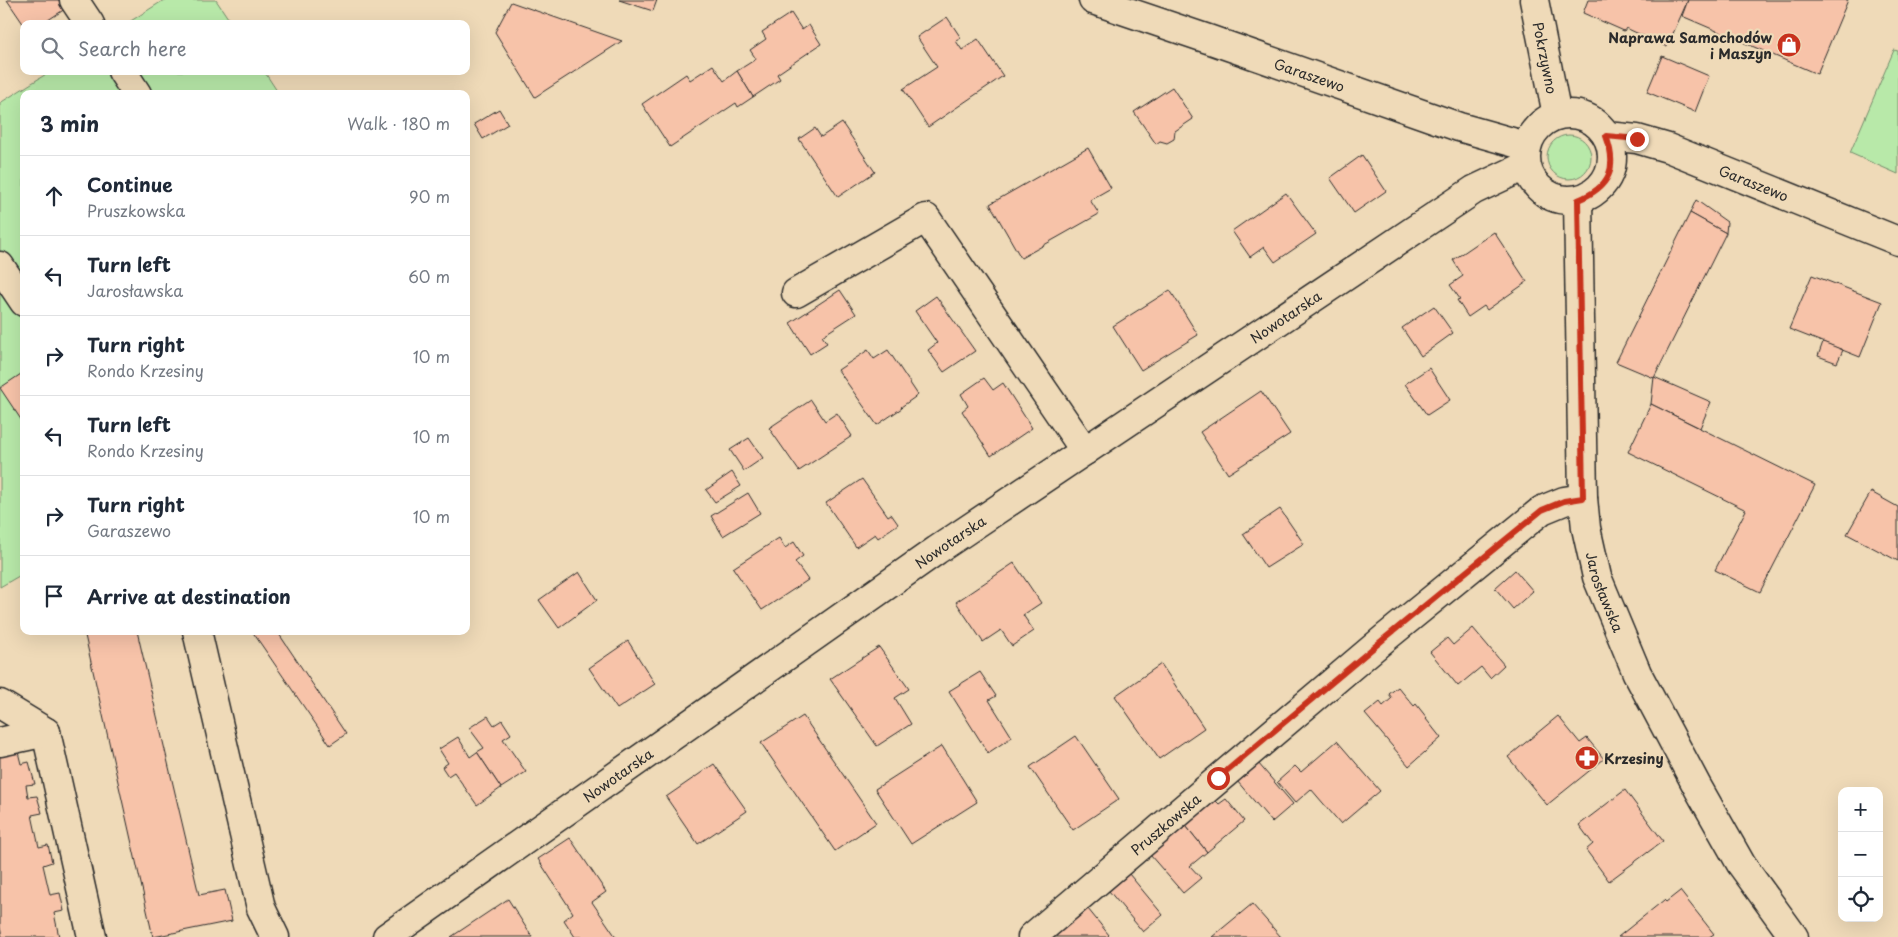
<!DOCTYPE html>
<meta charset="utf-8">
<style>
:root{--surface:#fff;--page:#f6f6f7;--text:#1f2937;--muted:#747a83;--line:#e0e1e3}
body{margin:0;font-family:"Playpen Sans",sans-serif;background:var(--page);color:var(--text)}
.controls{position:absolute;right:15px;bottom:15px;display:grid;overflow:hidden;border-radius:10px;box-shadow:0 5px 20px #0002}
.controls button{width:45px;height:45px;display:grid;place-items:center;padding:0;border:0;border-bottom:1px solid var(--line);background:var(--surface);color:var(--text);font:25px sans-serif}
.stop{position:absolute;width:15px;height:15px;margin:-11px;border:4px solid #c8321e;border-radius:50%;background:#fff}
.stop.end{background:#c8321e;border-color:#fff;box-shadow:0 1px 5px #0008}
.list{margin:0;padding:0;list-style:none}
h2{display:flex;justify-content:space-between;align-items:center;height:65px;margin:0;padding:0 20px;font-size:21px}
h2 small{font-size:16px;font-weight:400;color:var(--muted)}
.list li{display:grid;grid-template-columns:32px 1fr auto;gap:15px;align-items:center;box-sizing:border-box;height:80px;padding:0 20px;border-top:1px solid var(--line)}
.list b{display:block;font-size:19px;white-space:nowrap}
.list p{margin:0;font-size:16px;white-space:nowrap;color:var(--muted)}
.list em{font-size:16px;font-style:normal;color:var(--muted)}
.icon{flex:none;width:28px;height:28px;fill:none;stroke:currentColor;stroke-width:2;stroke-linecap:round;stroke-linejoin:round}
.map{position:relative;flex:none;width:1898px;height:937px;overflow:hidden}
.search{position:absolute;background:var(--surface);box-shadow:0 5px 20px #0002;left:20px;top:20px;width:450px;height:55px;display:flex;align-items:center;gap:12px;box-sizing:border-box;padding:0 18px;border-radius:10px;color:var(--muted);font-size:19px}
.panel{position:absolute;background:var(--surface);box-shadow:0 5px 20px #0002;left:20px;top:90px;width:450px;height:545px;border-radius:10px}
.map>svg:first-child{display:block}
</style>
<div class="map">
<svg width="1898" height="937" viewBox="0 0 1898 937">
<rect width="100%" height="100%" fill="#efdab8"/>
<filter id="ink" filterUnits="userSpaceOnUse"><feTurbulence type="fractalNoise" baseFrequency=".02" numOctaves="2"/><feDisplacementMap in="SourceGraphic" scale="10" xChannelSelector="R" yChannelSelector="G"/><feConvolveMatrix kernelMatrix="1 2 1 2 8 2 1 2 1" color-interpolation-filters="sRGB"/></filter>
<g filter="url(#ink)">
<!-- green -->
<g fill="#b8e9a9" stroke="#728a6a">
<path d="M164 0H216L232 24H126Z"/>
<path d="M1894 50 1898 51V174L1850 153Z"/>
<path d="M51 71H264L279 94H24V573L0 587V103Z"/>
<circle cx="1569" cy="157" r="22"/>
</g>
<!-- building -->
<g fill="#f7c3a9" stroke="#2b2b2b">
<path d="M7 0H59L65 9 42 24 24 25Z"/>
<path d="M619 0H657L653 11Z"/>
<path d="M1588 0H1688L1667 47 1626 28 1624 31 1583 13Z"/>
<path d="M1688 0H1848L1817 74 1682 16Z"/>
<path d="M511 2 622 41 535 97 495 32Z"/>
<path d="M791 13 802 30 809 25 821 44 777 74 780 79 753 97 737 71 756 59 750 50 766 39 762 32Z"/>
<path d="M947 17 961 38 956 41 962 50 978 39 1003 76 928 127 903 89 937 67 917 37Z"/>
<path d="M1662 56 1709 76 1695 112 1647 92Z"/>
<path d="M713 65 724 81 737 71 753 97 738 107 736 103 670 147 642 104 686 74 690 80Z"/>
<path d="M1172 87 1193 119 1175 131 1174 139 1167 143 1160 141 1156 144 1134 112Z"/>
<path d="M499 109 508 124 483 139 474 124Z"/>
<path d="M842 123 875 172 838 197 799 139 815 128 821 137Z"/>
<path d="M1088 148 1111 188 1090 200 1099 214 1021 258 990 204Z"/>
<path d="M1362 155 1386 191 1354 213 1330 178Z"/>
<path d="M1286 193 1316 234 1275 262 1264 247 1250 257 1232 231Z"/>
<path d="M1696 200 1727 222 1726 233 1690 213Z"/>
<path d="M1690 213 1726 233 1654 378 1616 362Z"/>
<path d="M1494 232 1527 282 1487 310 1484 306 1468 317 1457 300 1460 299 1450 285 1463 276 1453 260Z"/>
<path d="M1812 275 1882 302 1860 357 1789 329Z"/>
<path d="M840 290 856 314 822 336 827 343 810 354 790 323Z"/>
<path d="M1170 290 1198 335 1141 370 1113 326Z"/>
<path d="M936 296 975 351 944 372 928 350 937 343 915 311Z"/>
<path d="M1434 306 1453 333 1421 356 1402 328Z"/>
<path d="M1823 342 1843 350 1837 363 1818 356Z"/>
<path d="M868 350 874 359 888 350 918 395 901 407 902 408 877 425 838 370Z"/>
<path d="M1429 368 1450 400 1427 415 1405 384Z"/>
<path d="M24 372V424L0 388Z"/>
<path d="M1654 377 1711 402 1700 428 1651 404Z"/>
<path d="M984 378 993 390 1003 383 1032 428 991 456 962 411 968 406 961 394Z"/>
<path d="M1261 391 1290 434 1228 474 1200 432Z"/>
<path d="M811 400 825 421 837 413 852 436 799 471 769 428Z"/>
<path d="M1651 404 1815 485 1760 592 1715 570 1746 510 1628 452Z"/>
<path d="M749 438 763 458 744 471 730 450Z"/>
<path d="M732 472 741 486 715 502 706 490Z"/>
<path d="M862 479 888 516 891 514 898 524 878 538 875 534 856 547 826 503Z"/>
<path d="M1871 492 1898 507V561L1847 534Z"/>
<path d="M748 493 760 513 723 536 711 516Z"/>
<path d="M1280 509 1304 544 1266 568 1243 534Z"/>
<path d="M779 538 785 548 794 542 803 556 795 562 808 580 762 610 733 568Z"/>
<path d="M1014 563 1041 603 1023 615 1034 631 1012 646 1001 630 983 642 956 602Z"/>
<path d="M1515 570 1533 591 1513 609 1495 588Z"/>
<path d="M579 572 597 600 559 628 539 600Z"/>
<path d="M1473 628 1504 665 1490 678 1481 667 1458 686 1430 652 1447 638 1453 645Z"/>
<path d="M84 631H137L199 895 225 890 232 921 153 937Z"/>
<path d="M252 631H277L346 734 330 745Z"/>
<path d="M628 641 655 684 617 709 589 668Z"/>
<path d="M879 647 909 689 895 698 911 724 877 746 830 679Z"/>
<path d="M1161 664 1204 728 1159 759 1115 696Z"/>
<path d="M980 672 996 696 989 700 1012 737 988 753 949 691Z"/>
<path d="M1398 687 1414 706 1416 704 1427 718 1426 719 1441 738 1409 766 1365 714 1380 702 1383 706 1392 698 1389 694Z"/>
<path d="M488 716 494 725 502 720 511 734 503 739 526 772 501 788 477 752 484 748 469 728Z"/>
<path d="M803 716 876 823 835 851 761 743Z"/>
<path d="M1558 716 1580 743 1587 738 1604 759 1547 805 1508 757Z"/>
<path d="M1076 736 1119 799 1073 830 1030 767Z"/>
<path d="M458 737 470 757 477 752 501 788 477 805 454 772 448 776 442 767 448 763 439 749Z"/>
<path d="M15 740 21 764 29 762 35 784 26 785 28 797 37 796 42 813 32 815 39 847 48 845 52 862 43 865 50 895 60 893 64 911 54 913 59 937H2L0 927V744Z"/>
<path d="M1337 741 1380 791 1341 824 1311 789 1295 803 1277 782 1295 766 1301 772Z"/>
<path d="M942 746 977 802 911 844 875 789Z"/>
<path d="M1258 763 1293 804 1272 822 1237 781Z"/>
<path d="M714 764 747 811 698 844 666 797Z"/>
<path d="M1625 790 1663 841 1609 881 1586 850 1593 844 1579 825Z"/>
<path d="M1226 799 1244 821 1207 852 1186 826 1215 800 1219 804Z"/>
<path d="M1186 826 1207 852 1190 866 1201 878 1183 893 1150 855Z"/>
<path d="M570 838 606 892 592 902 616 937H575L564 920 573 913 538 859Z"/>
<path d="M1129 874 1163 915 1143 932 1109 891Z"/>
<path d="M1680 891 1714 934 1709 937H1618L1664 900 1666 902Z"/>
<path d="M508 899 532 937H451Z"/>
<path d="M1252 904 1281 937H1212Z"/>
<path d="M1088 909 1109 935 1107 937H1054Z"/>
</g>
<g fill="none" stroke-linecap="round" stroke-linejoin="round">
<defs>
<g id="minor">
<path d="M74 0 90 24"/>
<path id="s1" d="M1093 0 1211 40 1459 127 1526 146"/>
<path id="s2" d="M1534 0 1557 115"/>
<path d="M122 71 137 94"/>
<circle cx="1569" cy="157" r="43"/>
<path id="s3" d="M1607 136 1637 139 1668 148 1898 241"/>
<path id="s4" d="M1578 200 1583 498 1586 528 1597 577 1637 673 1698 788 1741 864 1794 937"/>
<path d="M0 266 24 302"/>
<path d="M796 293 926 218 1085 451"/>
<path d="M197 631 261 908 275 937"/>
<path d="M0 704 46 732 92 937"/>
<path d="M0 742 46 732"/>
<path id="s5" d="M387 937 937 550 1474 190 1525 166"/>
<path id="s6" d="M1032 937 1385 638 1542 510 1564 501 1583 498"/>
</g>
</defs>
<!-- minor casing -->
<use href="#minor" stroke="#2b2b2b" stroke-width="31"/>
<!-- minor -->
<use href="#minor" stroke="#efdab8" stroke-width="28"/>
</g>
</g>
<g fill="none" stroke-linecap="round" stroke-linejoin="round" filter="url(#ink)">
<!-- route -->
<path stroke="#c8321e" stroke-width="6" d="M1218 778 1385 638 1542 510 1564 501 1583 498 1578 200C1610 187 1618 168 1606 136L1637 139"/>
</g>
<!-- icons -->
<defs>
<symbol id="shop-disc" viewBox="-11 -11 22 22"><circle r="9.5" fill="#c8321e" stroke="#efdab8"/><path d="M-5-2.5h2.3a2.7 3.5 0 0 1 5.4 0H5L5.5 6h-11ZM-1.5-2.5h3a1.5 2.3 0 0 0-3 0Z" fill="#fff"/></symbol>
<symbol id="pharmacy-disc" viewBox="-11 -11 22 22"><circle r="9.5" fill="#c8321e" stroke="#efdab8"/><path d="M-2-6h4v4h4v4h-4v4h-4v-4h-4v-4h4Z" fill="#fff"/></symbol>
</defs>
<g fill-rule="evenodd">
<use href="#shop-disc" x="1775" y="31" width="28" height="28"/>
<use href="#pharmacy-disc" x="1573" y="744" width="28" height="28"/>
</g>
<g text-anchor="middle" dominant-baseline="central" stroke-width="4.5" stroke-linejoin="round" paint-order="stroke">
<!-- poi labels -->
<g font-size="14" font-weight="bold" fill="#2b2b2b" stroke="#efdab8" text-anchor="end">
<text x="1772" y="37">Naprawa Samochodów<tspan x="1772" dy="16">i Maszyn</tspan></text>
<text x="1604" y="758" text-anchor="start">Krzesiny</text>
</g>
<!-- street labels -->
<g font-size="14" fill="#2b2b2b" stroke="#efdab8">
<text stroke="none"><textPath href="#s2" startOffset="59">Pokrzywno</textPath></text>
<text stroke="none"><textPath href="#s1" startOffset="229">Garaszewo</textPath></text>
<text stroke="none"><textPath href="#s3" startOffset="155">Garaszewo</textPath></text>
<text stroke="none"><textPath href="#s5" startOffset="1092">Nowotarska</textPath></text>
<text stroke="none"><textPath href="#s5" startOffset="688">Nowotarska</textPath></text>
<text stroke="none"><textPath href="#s4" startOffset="395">Jarosławska</textPath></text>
<text stroke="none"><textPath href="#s5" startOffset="282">Nowotarska</textPath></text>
<text stroke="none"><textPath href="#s6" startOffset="175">Pruszkowska</textPath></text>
</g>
</g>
</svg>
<div class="controls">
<button>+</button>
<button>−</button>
<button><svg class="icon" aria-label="locate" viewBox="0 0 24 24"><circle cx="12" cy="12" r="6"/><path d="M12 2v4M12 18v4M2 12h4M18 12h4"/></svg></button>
</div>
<div class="stop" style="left:1218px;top:778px"></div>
<div class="stop end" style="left:1637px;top:139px"></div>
<div class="search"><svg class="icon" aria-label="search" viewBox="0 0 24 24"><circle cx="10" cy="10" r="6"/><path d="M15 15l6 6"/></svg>Search here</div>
<section class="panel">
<h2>3 min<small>Walk · 180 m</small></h2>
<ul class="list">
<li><svg class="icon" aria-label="ahead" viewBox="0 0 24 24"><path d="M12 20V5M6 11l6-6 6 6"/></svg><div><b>Continue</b><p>Pruszkowska</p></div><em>90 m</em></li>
<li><svg class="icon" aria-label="left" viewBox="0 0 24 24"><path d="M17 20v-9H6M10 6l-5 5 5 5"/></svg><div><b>Turn left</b><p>Jarosławska</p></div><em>60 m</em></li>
<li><svg class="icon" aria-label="right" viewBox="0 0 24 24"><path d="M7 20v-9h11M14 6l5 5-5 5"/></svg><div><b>Turn right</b><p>Rondo Krzesiny</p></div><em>10 m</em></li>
<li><svg class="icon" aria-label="left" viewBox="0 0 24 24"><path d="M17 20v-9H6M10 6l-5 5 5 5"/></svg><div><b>Turn left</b><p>Rondo Krzesiny</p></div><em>10 m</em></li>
<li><svg class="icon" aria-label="right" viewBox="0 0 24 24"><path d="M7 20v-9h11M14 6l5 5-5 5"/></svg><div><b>Turn right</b><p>Garaszewo</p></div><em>10 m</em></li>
<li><svg class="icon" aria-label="arrive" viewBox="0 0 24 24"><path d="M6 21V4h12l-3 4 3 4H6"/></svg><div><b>Arrive at destination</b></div></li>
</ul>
</section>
</div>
